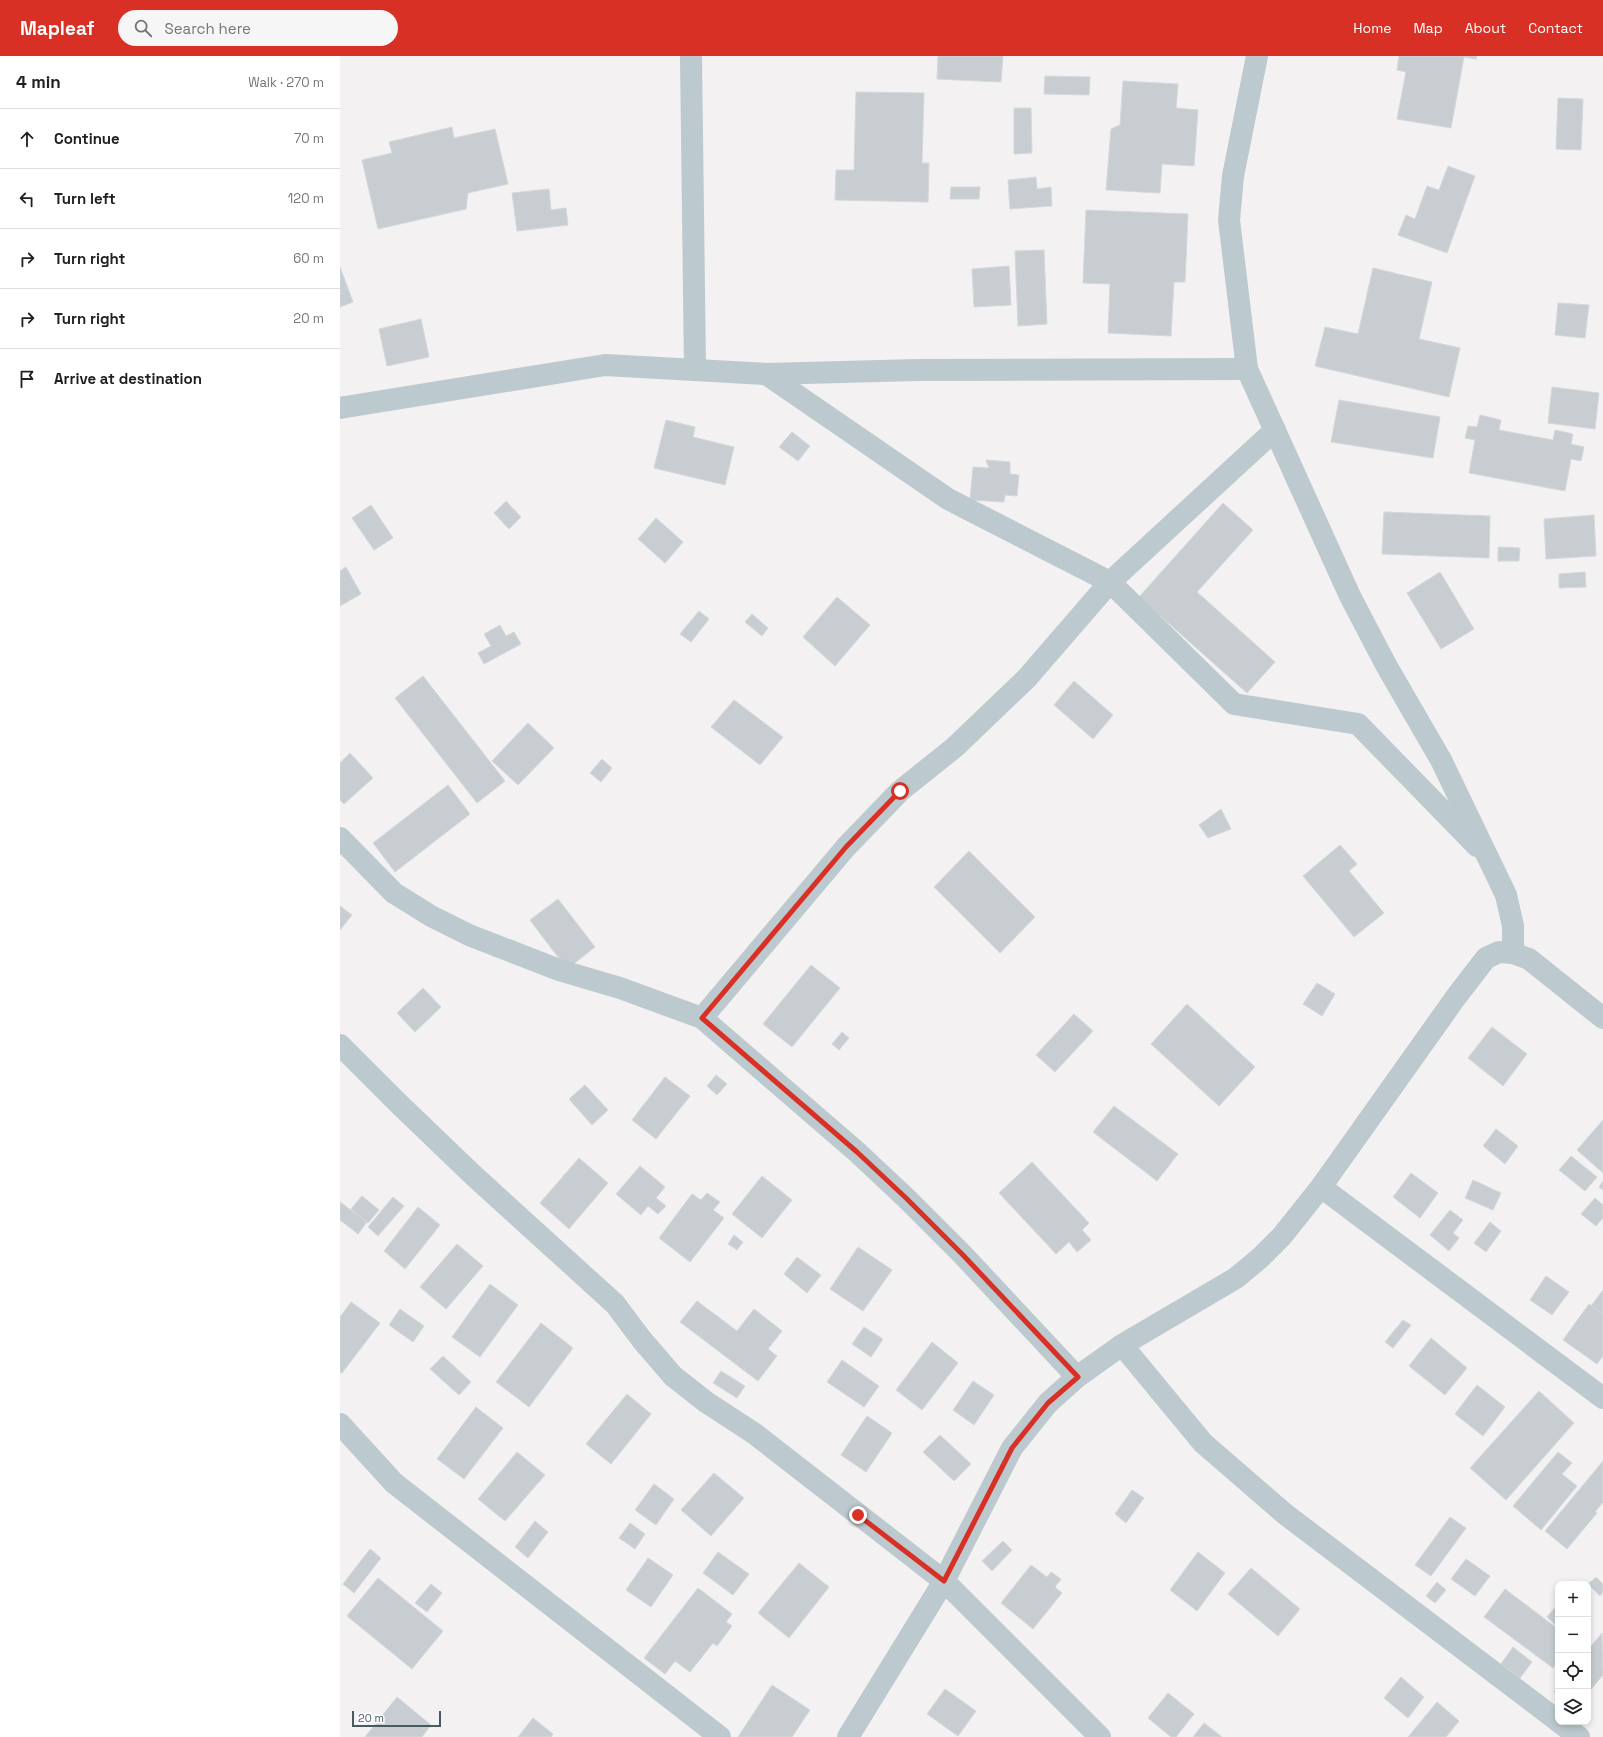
<!DOCTYPE html>
<meta charset="utf-8">
<style>
:root{--surface:#fff;--page:#f6f6f6;--text:#202124;--muted:#757577;--line:#e0e0e0;--accent:#d93025}
body{margin:0;font-family:"Space Grotesk",sans-serif;background:var(--page);color:var(--text)}
.controls{position:absolute;right:12px;bottom:12px;display:grid;overflow:hidden;border-radius:8px;box-shadow:0 2px 6px #0003}
.controls button{width:36px;height:36px;display:grid;place-items:center;padding:0;border:0;border-bottom:1px solid var(--line);background:var(--surface);color:var(--text);font:20px sans-serif}
.scale{position:absolute;left:12px;bottom:10px;width:89px;box-sizing:border-box;padding-left:4px;border:2px solid #48595f;border-top:0;font-size:11px;line-height:14px;white-space:nowrap;color:#48595f;-webkit-text-stroke:3px #fff;paint-order:stroke}
.stop{position:absolute;width:12px;height:12px;margin:-9px;border:3px solid #d93025;border-radius:50%;background:#fff}
.stop.end{background:#d93025;border-color:#fff;box-shadow:0 1px 4px #0008}
.list{margin:0;padding:0;list-style:none}
h2{display:flex;justify-content:space-between;align-items:center;height:52px;margin:0;padding:0 16px;font-size:17px}
h2 small{font-size:13px;font-weight:400;color:var(--muted)}
.list li{display:grid;grid-template-columns:26px 1fr auto;gap:12px;align-items:center;box-sizing:border-box;height:60px;padding:0 16px;border-top:1px solid var(--line)}
.list b{display:block;font-size:15px;white-space:nowrap}
.list em{font-size:13px;font-style:normal;color:var(--muted)}
.icon{flex:none;width:22px;height:22px;fill:none;stroke:currentColor;stroke-width:2;stroke-linecap:round;stroke-linejoin:round}
.map{position:relative;flex:none;width:1263px;height:1681px;overflow:hidden}
header{display:flex;align-items:center;gap:24px;box-sizing:border-box;height:56px;padding:0 20px;background:var(--accent);color:#fff}
header strong{font-size:19px}
nav{display:flex;gap:22px;margin-inline-start:auto;font-size:14px}
.search{width:280px;height:36px;background:var(--page);display:flex;align-items:center;gap:10px;box-sizing:border-box;padding:0 14px;border-radius:22px;color:var(--muted);font-size:15px}
main{display:flex}
aside{flex:1;background:var(--surface)}
.map>svg:first-child{display:block}
</style>
<header>
<strong>Mapleaf</strong>
<div class="search"><svg class="icon" aria-label="search" viewBox="0 0 24 24"><circle cx="10" cy="10" r="6"/><path d="M15 15l6 6"/></svg>Search here</div>
<nav><a>Home</a><a>Map</a><a>About</a><a>Contact</a></nav>
</header>
<main>
<aside>
<h2>4 min<small>Walk · 270 m</small></h2>
<ul class="list">
<li><svg class="icon" aria-label="ahead" viewBox="0 0 24 24"><path d="M12 20V5M6 11l6-6 6 6"/></svg><div><b>Continue</b></div><em>70 m</em></li>
<li><svg class="icon" aria-label="left" viewBox="0 0 24 24"><path d="M17 20v-9H6M10 6l-5 5 5 5"/></svg><div><b>Turn left</b></div><em>120 m</em></li>
<li><svg class="icon" aria-label="right" viewBox="0 0 24 24"><path d="M7 20v-9h11M14 6l5 5-5 5"/></svg><div><b>Turn right</b></div><em>60 m</em></li>
<li><svg class="icon" aria-label="right" viewBox="0 0 24 24"><path d="M7 20v-9h11M14 6l5 5-5 5"/></svg><div><b>Turn right</b></div><em>20 m</em></li>
<li><svg class="icon" aria-label="arrive" viewBox="0 0 24 24"><path d="M6 21V4h12l-3 4 3 4H6"/></svg><div><b>Arrive at destination</b></div></li>
</ul>
</aside>
<div class="map">
<svg width="1263" height="1681" viewBox="0 0 1263 1681">
<rect width="100%" height="100%" fill="#f3f1f1"/>
<!-- building -->
<g fill="#c7cdd0" stroke="#d4d8dc">
<path d="M598 0H663L661 26 597 23Z"/>
<path d="M1059 0H1137L1136 3 1124 1 1111 72 1057 63 1066 16 1057 14Z"/>
<path d="M705 20 750 21 749 39 704 38Z"/>
<path d="M783 25 838 28 836 52 858 54 854 110 822 108 820 137 766 134 771 73 780 69Z"/>
<path d="M516 36 584 37 582 107H589L588 146 495 144 496 114H514Z"/>
<path d="M1218 42 1243 43 1241 94 1216 93Z"/>
<path d="M674 52H691L692 97 674 98Z"/>
<path d="M112 71 114 82 155 73 168 128 128 137 126 153 38 173 22 104 52 97 49 86Z"/>
<path d="M1108 110 1135 120 1107 197 1058 179 1066 159 1075 163 1087 130 1099 134Z"/>
<path d="M696 121 697 133 711 131 712 150 670 153 668 124Z"/>
<path d="M611 131H640L639 143H610Z"/>
<path d="M209 133 211 154 226 152 228 169 177 175 172 137Z"/>
<path d="M746 154 848 158 845 226H834L831 280 768 277 770 228 743 227Z"/>
<path d="M704 194 707 268 678 270 675 195Z"/>
<path d="M669 210 671 249 634 251 632 213Z"/>
<path d="M0 211 13 246 0 251Z"/>
<path d="M1033 212 1092 226 1079 283 1120 292 1109 341 975 310 985 271 1018 278Z"/>
<path d="M1218 247 1249 249 1245 282 1215 279Z"/>
<path d="M81 263 89 301 47 310 39 273Z"/>
<path d="M1212 331 1259 337 1255 373 1208 367Z"/>
<path d="M999 344 1100 361 1093 402 991 386Z"/>
<path d="M1140 359 1161 364 1159 374 1213 384 1215 374 1233 378 1231 388 1244 391 1241 405 1231 403 1225 435 1129 417 1135 384 1125 382 1128 370 1137 371Z"/>
<path d="M326 364 355 371 353 381 394 391 385 429 314 412Z"/>
<path d="M452 376 470 390 458 405 439 391Z"/>
<path d="M646 404 670 406V418L679 419 677 440 665 439 664 446 630 444 633 411 649 412Z"/>
<path d="M166 445 181 461 169 473 154 457Z"/>
<path d="M883 447 913 474 857 536 935 606 907 637 799 541Z"/>
<path d="M31 449 53 482 34 494 12 462Z"/>
<path d="M1044 456 1150 460 1149 502 1042 498Z"/>
<path d="M1254 459 1256 500 1206 503 1204 463Z"/>
<path d="M316 462 343 486 325 507 298 483Z"/>
<path d="M1158 491 1180 492 1179 505H1158Z"/>
<path d="M6 511 21 538 0 550V515Z"/>
<path d="M1100 516 1134 573 1101 593 1067 537Z"/>
<path d="M1245 516 1246 531 1219 532V518Z"/>
<path d="M497 541 530 569 495 610 463 581Z"/>
<path d="M359 555 369 563 351 586 340 578Z"/>
<path d="M412 558 428 572 422 580 405 566Z"/>
<path d="M160 569 166 580 174 576 181 588 144 608 138 597 151 590 144 578Z"/>
<path d="M83 620 165 725 137 747 55 642Z"/>
<path d="M734 625 773 659 753 683 714 649Z"/>
<path d="M394 644 443 681 420 709 371 671Z"/>
<path d="M188 667 214 692 178 729 152 705Z"/>
<path d="M10 697 33 722 4 748 0 744V707Z"/>
<path d="M262 703 272 712 261 726 250 717Z"/>
<path d="M108 729 130 758 55 816 33 787Z"/>
<path d="M881 753 891 773 868 782 859 769Z"/>
<path d="M1000 789 1017 808 1009 815 1044 857 1014 881 963 820Z"/>
<path d="M629 795 695 861 660 897 594 831Z"/>
<path d="M218 843 255 891 227 913 190 864Z"/>
<path d="M0 850 12 859 0 874Z"/>
<path d="M471 909 500 932 452 991 423 968Z"/>
<path d="M977 927 995 938 982 960 963 948Z"/>
<path d="M83 932 101 951 75 976 57 957Z"/>
<path d="M847 948 915 1011 879 1050 811 988Z"/>
<path d="M734 958 753 975 715 1016 696 999Z"/>
<path d="M1152 971 1187 998 1163 1030 1128 1002Z"/>
<path d="M502 976 509 982 499 994 492 988Z"/>
<path d="M376 1019 387 1028 377 1039 367 1030Z"/>
<path d="M325 1021 350 1040 316 1083 292 1064Z"/>
<path d="M245 1029 268 1054 252 1069 229 1043Z"/>
<path d="M774 1050 838 1098 817 1125 753 1076Z"/>
<path d="M1263 1064V1117L1237 1094Z"/>
<path d="M1156 1073 1178 1090 1165 1108 1143 1090Z"/>
<path d="M1231 1100 1257 1121 1245 1135 1219 1114Z"/>
<path d="M239 1102 268 1127 229 1173 200 1147Z"/>
<path d="M692 1106 749 1167 742 1174 751 1184 737 1196 729 1186 716 1198 659 1137Z"/>
<path d="M300 1110 325 1131 316 1142 326 1150 318 1158 308 1150 301 1159 276 1138Z"/>
<path d="M1071 1117 1098 1137 1080 1162 1053 1141Z"/>
<path d="M422 1120 452 1144 422 1182 392 1158Z"/>
<path d="M1133 1124 1161 1137 1153 1154 1125 1142Z"/>
<path d="M1263 1125V1134L1259 1131Z"/>
<path d="M367 1137 380 1146 373 1154 384 1162 350 1206 319 1182 352 1138 361 1144Z"/>
<path d="M22 1140 39 1154 28 1167 11 1153Z"/>
<path d="M53 1141 64 1150 38 1180 28 1171Z"/>
<path d="M1255 1142 1263 1149V1162L1256 1170 1241 1158Z"/>
<path d="M0 1146 27 1166 18 1178 0 1164Z"/>
<path d="M78 1151 100 1169 65 1213 44 1195Z"/>
<path d="M1110 1154 1123 1164 1113 1177 1119 1182 1109 1195 1090 1179Z"/>
<path d="M1150 1166 1161 1175 1146 1196 1134 1187Z"/>
<path d="M394 1179 403 1186 397 1194 388 1188Z"/>
<path d="M117 1188 143 1210 106 1253 80 1231Z"/>
<path d="M518 1191 552 1214 523 1255 490 1233Z"/>
<path d="M457 1201 481 1219 467 1237 444 1218Z"/>
<path d="M1206 1220 1229 1236 1212 1259 1190 1244Z"/>
<path d="M150 1228 178 1249 140 1301 112 1281Z"/>
<path d="M1263 1234V1259L1251 1250Z"/>
<path d="M357 1245 397 1275 414 1253 442 1275 428 1293 437 1300 418 1325 340 1266Z"/>
<path d="M11 1246 40 1267 2 1317 0 1316V1261Z"/>
<path d="M1249 1248 1263 1258V1300L1257 1308 1223 1284Z"/>
<path d="M60 1253 84 1270 73 1286 49 1269Z"/>
<path d="M1063 1264 1071 1269 1053 1292 1045 1286Z"/>
<path d="M201 1267 233 1292 189 1351 156 1326Z"/>
<path d="M524 1271 543 1283 531 1301 512 1288Z"/>
<path d="M1091 1282 1127 1312 1105 1339 1069 1310Z"/>
<path d="M592 1286 618 1307 582 1354 556 1334Z"/>
<path d="M103 1300 131 1326 119 1339 90 1313Z"/>
<path d="M502 1304 539 1330 524 1351 487 1326Z"/>
<path d="M381 1315 405 1330 397 1342 373 1327Z"/>
<path d="M633 1325 654 1339 634 1369 613 1354Z"/>
<path d="M1137 1329 1165 1351 1143 1380 1115 1358Z"/>
<path d="M1199 1335 1234 1367 1166 1444 1130 1412Z"/>
<path d="M287 1338 311 1358 271 1408 246 1388Z"/>
<path d="M136 1351 163 1372 124 1423 97 1403Z"/>
<path d="M527 1360 552 1377 526 1416 501 1399Z"/>
<path d="M600 1379 631 1408 614 1425 583 1396Z"/>
<path d="M177 1396 205 1419 165 1465 138 1443Z"/>
<path d="M1218 1396 1232 1407 1222 1418 1237 1430 1201 1474 1173 1450Z"/>
<path d="M1263 1405V1446L1255 1456 1257 1457 1227 1493 1205 1475Z"/>
<path d="M374 1417 404 1442 371 1480 341 1454Z"/>
<path d="M314 1428 334 1443 316 1469 295 1454Z"/>
<path d="M792 1434 804 1442 786 1467 775 1458Z"/>
<path d="M1110 1461 1126 1472 1091 1520 1075 1509Z"/>
<path d="M195 1465 208 1476 188 1502 175 1491Z"/>
<path d="M290 1467 305 1478 295 1493 279 1482Z"/>
<path d="M663 1485 672 1494 652 1515 642 1505Z"/>
<path d="M30 1493 41 1502 14 1537 3 1528Z"/>
<path d="M378 1496 409 1518 393 1539 363 1517Z"/>
<path d="M858 1496 885 1517 857 1555 830 1534Z"/>
<path d="M308 1502 333 1519 311 1551 286 1534Z"/>
<path d="M1126 1503 1150 1520 1135 1540 1111 1523Z"/>
<path d="M459 1507 489 1531 449 1582 418 1557Z"/>
<path d="M691 1509 707 1521 711 1516 721 1523 715 1531 722 1537 693 1573 661 1547Z"/>
<path d="M911 1512 960 1553 938 1580 888 1538Z"/>
<path d="M1256 1521 1263 1528V1536L1260 1540 1248 1528Z"/>
<path d="M38 1522 103 1575 72 1613 7 1560Z"/>
<path d="M1097 1526 1106 1534 1095 1547 1086 1540Z"/>
<path d="M91 1528 102 1537 87 1556 75 1547Z"/>
<path d="M358 1532 392 1558 386 1566 392 1570 377 1590 373 1587 350 1616 335 1605 325 1618 304 1602Z"/>
<path d="M1165 1533 1218 1573V1605L1213 1612 1144 1561Z"/>
<path d="M1217 1549 1218 1550V1571L1207 1561Z"/>
<path d="M1262 1577 1263 1619 1248 1637V1594Z"/>
<path d="M1173 1591 1192 1606 1180 1622 1161 1608Z"/>
<path d="M1061 1621 1084 1641 1068 1662 1044 1642Z"/>
<path d="M432 1629 470 1654 452 1681H398Z"/>
<path d="M1218 1631V1639L1214 1636Z"/>
<path d="M605 1633 636 1655 618 1680 587 1658Z"/>
<path d="M828 1637 854 1658 836 1681H831L808 1662Z"/>
<path d="M57 1641 91 1669 82 1681H25Z"/>
<path d="M1097 1646 1119 1665 1106 1681H1068Z"/>
<path d="M193 1662 213 1678 211 1681H178Z"/>
<path d="M864 1667 882 1681H853Z"/>
</g>
<g fill="none" stroke-linecap="round" stroke-linejoin="round">
<!-- minor -->
<g stroke="#bcc9ce" stroke-width="22">
<path d="M351 0 355 314"/>
<path d="M917 0 893 120 889 164 907 313 1010 540 1046 609 1101 704 1166 839 1173 870V897"/>
<path d="M426 318 608 443 770 526 894 648 1018 668 1137 790"/>
<path d="M0 352 265 309 426 318 577 314 907 313"/>
<path d="M0 782 54 837 91 860 129 879 219 914 280 932 362 962 517 1096 566 1142 622 1198 737 1321"/>
<path d="M362 962 506 791 560 735 615 691 687 622 770 526 935 374"/>
<path d="M0 989 57 1046 133 1119 275 1248 302 1284 333 1320 366 1346 415 1378 604 1525 760 1681"/>
<path d="M981 1131 1263 1342"/>
<path d="M782 1289 863 1387 945 1458 1218 1665"/>
<path d="M0 1368 54 1427 380 1681"/>
<path d="M1219 1666 1239 1681"/>
<path d="M508 1681 604 1525 672 1392 708 1347 737 1321 782 1289 896 1222 920 1202 942 1180 981 1131 1116 941 1146 902 1159 896 1173 897 1189 903 1263 962"/>
</g>
</g>
<g fill="none" stroke-linecap="round" stroke-linejoin="round">
<!-- route -->
<path stroke="#d93025" stroke-width="5" d="M518 1459 604 1525 672 1392 708 1347 738 1321 622 1198 566 1142 517 1096 362 962 506 791 560 735"/>
</g>
</svg>
<div class="controls">
<button>+</button>
<button>−</button>
<button><svg class="icon" aria-label="locate" viewBox="0 0 24 24"><circle cx="12" cy="12" r="6"/><path d="M12 2v4M12 18v4M2 12h4M18 12h4"/></svg></button>
<button><svg class="icon" aria-label="layers" viewBox="0 0 24 24"><path d="M12 4l9 5-9 5-9-5zM3 14l9 5 9-5"/></svg></button>
</div>
<div class="scale">20 m</div>
<div class="stop" style="left:560px;top:735px"></div>
<div class="stop end" style="left:518px;top:1459px"></div>
</div>
</main>
